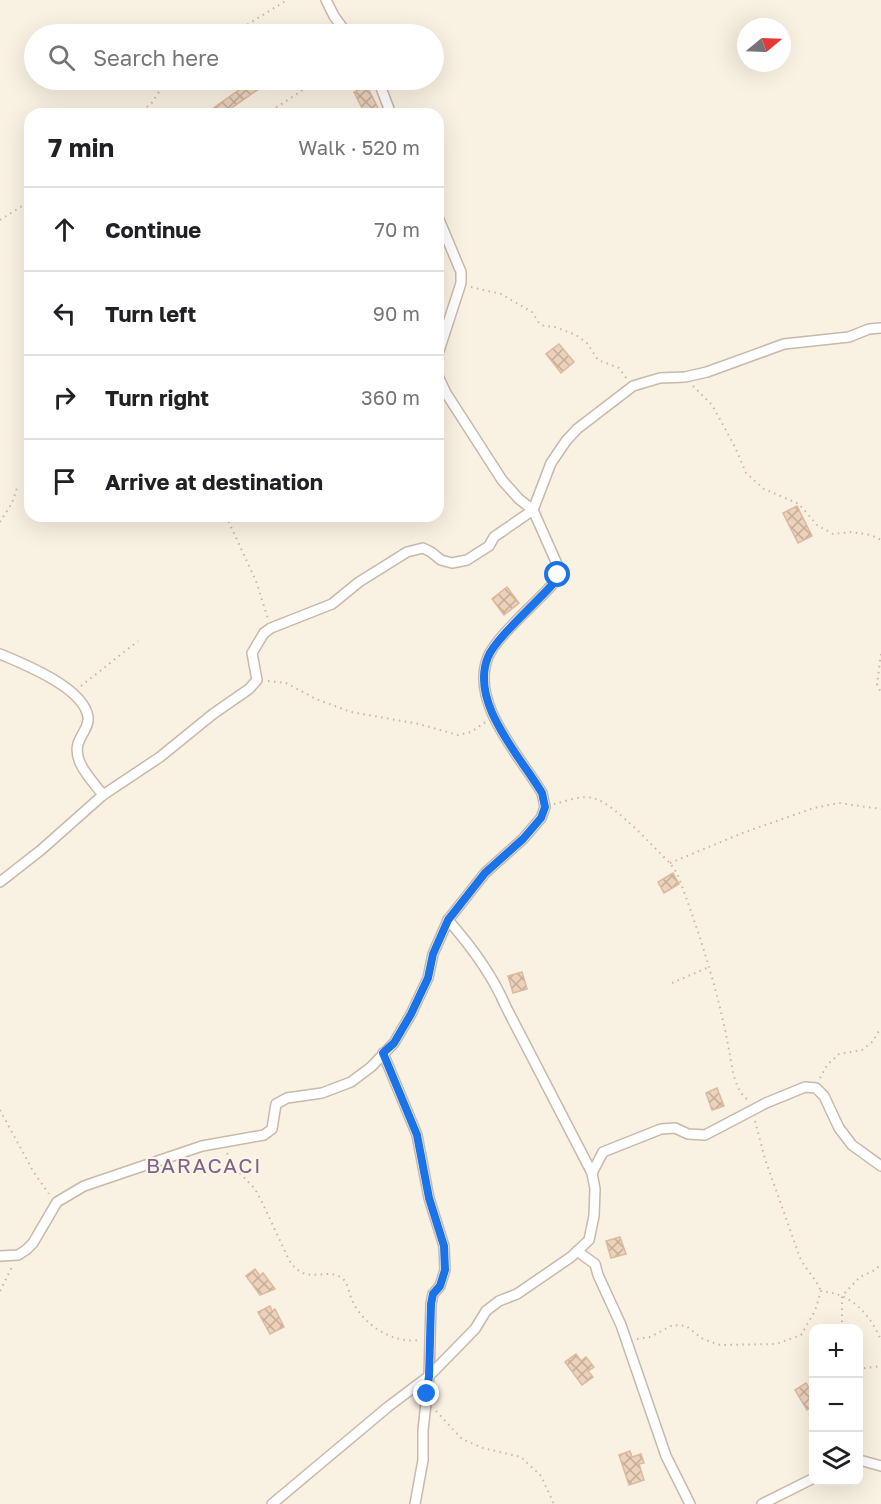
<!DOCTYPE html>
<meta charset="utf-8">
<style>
:root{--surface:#fff;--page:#f2f2f2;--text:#202124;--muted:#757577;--line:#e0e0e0}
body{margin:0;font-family:"Golos Text",sans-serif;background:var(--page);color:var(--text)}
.controls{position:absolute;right:18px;bottom:18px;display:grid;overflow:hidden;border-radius:12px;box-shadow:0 6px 24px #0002}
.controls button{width:54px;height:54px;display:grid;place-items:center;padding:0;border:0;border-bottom:2px solid var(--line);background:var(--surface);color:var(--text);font:30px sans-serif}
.compass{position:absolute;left:737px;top:18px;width:54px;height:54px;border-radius:50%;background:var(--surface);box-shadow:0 6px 24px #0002;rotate:71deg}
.stop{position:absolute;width:18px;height:18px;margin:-14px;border:4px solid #1a73e8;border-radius:50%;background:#fff}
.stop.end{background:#1a73e8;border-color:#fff;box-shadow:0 2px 6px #0008}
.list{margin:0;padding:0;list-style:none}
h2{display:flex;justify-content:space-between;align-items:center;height:78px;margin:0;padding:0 24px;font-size:26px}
h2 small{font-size:20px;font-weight:400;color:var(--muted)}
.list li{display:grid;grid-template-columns:39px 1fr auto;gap:18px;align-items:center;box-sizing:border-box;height:84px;padding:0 24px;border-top:2px solid var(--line)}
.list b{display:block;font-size:22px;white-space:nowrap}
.list em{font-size:20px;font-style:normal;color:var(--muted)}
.icon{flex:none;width:33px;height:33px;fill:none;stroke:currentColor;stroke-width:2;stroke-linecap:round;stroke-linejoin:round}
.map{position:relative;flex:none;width:881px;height:1504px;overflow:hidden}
.search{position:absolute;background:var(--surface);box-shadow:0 6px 24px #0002;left:24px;top:24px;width:420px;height:66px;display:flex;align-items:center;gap:15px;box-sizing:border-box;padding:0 21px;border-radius:33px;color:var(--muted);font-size:22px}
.panel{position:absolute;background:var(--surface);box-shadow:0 6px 24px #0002;left:24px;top:108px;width:420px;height:414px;border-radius:18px}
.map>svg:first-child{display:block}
</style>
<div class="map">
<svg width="881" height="1504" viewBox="0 0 881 1504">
<defs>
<pattern id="building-cross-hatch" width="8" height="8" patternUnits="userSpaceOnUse" patternTransform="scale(1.5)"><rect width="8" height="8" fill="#ecd2bb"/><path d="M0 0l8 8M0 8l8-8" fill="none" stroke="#c3ad9a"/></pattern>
</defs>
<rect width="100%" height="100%" fill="#f9f1e1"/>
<!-- building -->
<g fill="url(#building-cross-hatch)" stroke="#ddb99e" stroke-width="1.5">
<path d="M253 80 260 88 223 114H205Z"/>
<path d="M367 86 381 114H365L354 92Z"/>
<path d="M559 344 574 362 561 373 546 354Z"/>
<path d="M797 506 812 536 798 543 783 513Z"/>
<path d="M507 587 519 603 504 615 492 599Z"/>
<path d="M673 873 679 884 664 893 658 882Z"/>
<path d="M522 972 527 989 513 993 508 976Z"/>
<path d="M717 1088 724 1106 712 1110 706 1093Z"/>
<path d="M620 1237 626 1254 611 1258 606 1241Z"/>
<path d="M255 1269 260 1276 263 1273 275 1289 260 1295 246 1276Z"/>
<path d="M270 1306 272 1311 275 1309 284 1327 270 1334 258 1312Z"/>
<path d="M576 1354 581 1361 586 1357 594 1367 588 1371 593 1377 582 1385 565 1362Z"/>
<path d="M806 1383 813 1395V1406L807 1410 795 1390Z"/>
<path d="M630 1451 632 1457 641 1454 644 1463 639 1464 644 1480 629 1485 619 1455Z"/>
</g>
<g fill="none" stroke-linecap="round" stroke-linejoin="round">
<defs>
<g id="street">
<path d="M326 0 334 16 347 34"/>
<path d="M378 80 391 114"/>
<path d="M438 217 461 272V283L438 354"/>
<path d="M0 654C24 664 84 688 88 717 89 726 83 732 80 739 69 759 92 780 103 795"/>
<path d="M0 882 41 850 103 795 160 757 213 714 249 689 257 680 252 653 264 633 271 628 332 604 359 582 407 552 423 548 431 552 441 560 452 563 467 560 489 546 494 537 533 510 551 463 566 441 577 429 633 386 660 378 685 377 707 372 784 344 849 337 869 329 881 328"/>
<path d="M383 1053 417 1135 429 1198 444 1246 445 1270 440 1286 433 1294 431 1304 429 1376 423 1430V1460L415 1504"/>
<path d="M592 1173 603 1152 661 1129 675 1128 688 1134 705 1135 766 1103 805 1087 816 1088 824 1096 839 1128 852 1145 881 1166"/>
<path d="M577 1251 595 1264 598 1275 621 1325 666 1456 690 1504"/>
<path d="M0 1256 18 1255 26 1250 33 1243 57 1202 84 1186 202 1146 264 1135 272 1129 276 1104 287 1098 322 1093 351 1082 371 1067 394 1043 411 1014 428 978 433 954 448 920 485 873 523 839 541 818 545 807 542 793C521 757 469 703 488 657 495 638 537 602 552 585L558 575 557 564 533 510 519 499 502 480 446 393 438 376"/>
<path d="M858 1462 863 1461 881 1466"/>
<path d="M272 1504 389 1406 429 1376 475 1329 486 1311 499 1301 517 1294 571 1257 589 1240 594 1216 595 1189 592 1173 506 1007C492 974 471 946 448 920"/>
<path d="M762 1504 814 1478"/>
</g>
</defs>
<!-- street casing -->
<use href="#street" stroke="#c8b9aa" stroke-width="12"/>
<!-- path -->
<g stroke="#d0b59f" stroke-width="2" stroke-dasharray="1.5 4.5" stroke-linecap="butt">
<path d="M232 34 287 0"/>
<path d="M137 114 151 104 167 80"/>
<path d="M266 114 300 92 314 80"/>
<path d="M0 220 30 201"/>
<path d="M471 287 501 294 532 312 539 323 544 326 555 327 576 335 587 343 598 360 619 368 627 379"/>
<path d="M693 386 712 405 735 447 746 473 764 489 799 504 817 525 833 534 851 532 871 535 881 540"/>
<path d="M226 516 256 581 268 619"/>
<path d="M0 522 12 503 17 488"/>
<path d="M881 654 877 684 881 693"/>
<path d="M268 681 286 683 316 699 351 712 419 724 458 735 471 732 487 721"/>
<path d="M81 686 138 641"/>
<path d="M554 804C567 801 583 794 596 799 618 807 652 846 670 863L677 873C699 931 718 990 729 1050 732 1066 734 1090 748 1100"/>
<path d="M670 863 745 832 814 808 839 803 881 809"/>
<path d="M672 983 709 967"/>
<path d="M820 1078 827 1065 839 1054 862 1050 872 1042 881 1028"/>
<path d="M0 1110 33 1171 49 1194"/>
<path d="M755 1121 765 1159 799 1255C804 1268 815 1277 821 1291"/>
<path d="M227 1153 234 1167 255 1189 262 1202 289 1260C307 1288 326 1265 343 1279 348 1283 349 1294 352 1300 363 1325 393 1344 420 1340"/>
<path d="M0 1291 12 1267"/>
<path d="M842 1328V1296L860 1277 875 1270 881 1264"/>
<path d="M637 1339 650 1337 673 1325 686 1326 703 1339 720 1345 776 1344 801 1335 815 1311 821 1291C852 1294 869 1313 881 1340"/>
<path d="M858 1369 881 1366"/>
<path d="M436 1411 462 1439 483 1448 521 1457 541 1476 554 1504"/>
</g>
<!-- street -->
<use href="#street" stroke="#fff" stroke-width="9"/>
</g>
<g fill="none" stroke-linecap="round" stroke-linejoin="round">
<!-- route -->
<path stroke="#1a73e8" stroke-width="8" d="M427 1394 429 1376 431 1304 433 1294 440 1286 445 1270 444 1246 429 1198 417 1135 383 1053 394 1043 411 1014 428 978 433 954 448 920 485 873 523 839 541 818 545 807 542 793C521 757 469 703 488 657 495 639 537 602 552 585L558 575"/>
</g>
<g text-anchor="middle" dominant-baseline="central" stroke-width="4.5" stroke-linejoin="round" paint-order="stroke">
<!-- quarter labels -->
<g font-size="21" letter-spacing="1.5" fill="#7f638b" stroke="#fdf5e6">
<text x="204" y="1165">BARACACI</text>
</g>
</g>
</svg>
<div class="controls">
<button>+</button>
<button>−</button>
<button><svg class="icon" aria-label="layers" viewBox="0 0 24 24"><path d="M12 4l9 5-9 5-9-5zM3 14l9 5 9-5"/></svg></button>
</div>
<svg class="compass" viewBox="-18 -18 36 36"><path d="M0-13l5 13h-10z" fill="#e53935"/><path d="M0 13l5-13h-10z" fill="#757577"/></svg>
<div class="stop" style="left:558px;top:575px"></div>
<div class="stop end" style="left:427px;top:1394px"></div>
<div class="search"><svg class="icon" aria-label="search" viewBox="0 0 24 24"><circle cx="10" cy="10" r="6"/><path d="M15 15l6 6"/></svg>Search here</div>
<section class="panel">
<h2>7 min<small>Walk · 520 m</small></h2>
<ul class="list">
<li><svg class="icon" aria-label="ahead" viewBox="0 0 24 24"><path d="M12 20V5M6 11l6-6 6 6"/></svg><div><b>Continue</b></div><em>70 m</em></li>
<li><svg class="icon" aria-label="left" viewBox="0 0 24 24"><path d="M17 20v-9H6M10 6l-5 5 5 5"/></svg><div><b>Turn left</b></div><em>90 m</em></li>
<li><svg class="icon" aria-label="right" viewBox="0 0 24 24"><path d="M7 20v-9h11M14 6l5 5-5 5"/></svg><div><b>Turn right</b></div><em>360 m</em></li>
<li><svg class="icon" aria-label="arrive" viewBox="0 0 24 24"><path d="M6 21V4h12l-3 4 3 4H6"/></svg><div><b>Arrive at destination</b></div></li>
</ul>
</section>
</div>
